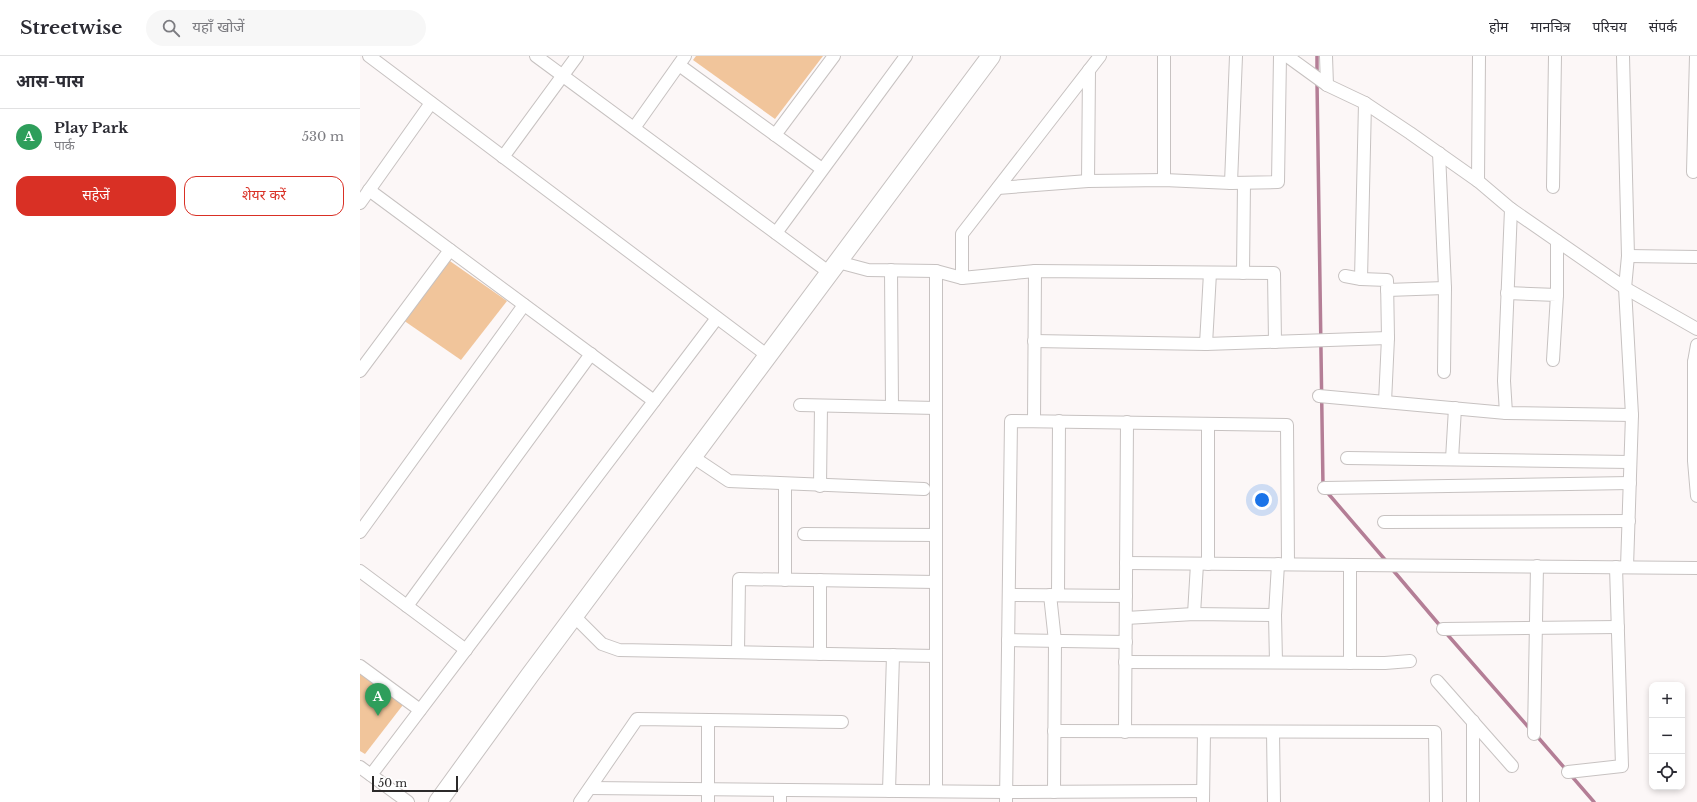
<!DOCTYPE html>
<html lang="hi">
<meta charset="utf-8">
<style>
:root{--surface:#fff;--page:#f7f7f7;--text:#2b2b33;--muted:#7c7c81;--line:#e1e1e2;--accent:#d93025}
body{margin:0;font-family:"Libre Baskerville","Noto Sans Devanagari",serif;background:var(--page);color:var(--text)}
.controls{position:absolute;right:12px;bottom:12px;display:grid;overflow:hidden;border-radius:8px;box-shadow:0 2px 6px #0003}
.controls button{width:36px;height:36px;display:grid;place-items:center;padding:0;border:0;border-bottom:1px solid var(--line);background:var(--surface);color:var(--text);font:20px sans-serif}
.scale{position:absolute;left:12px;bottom:10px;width:86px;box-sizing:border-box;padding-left:4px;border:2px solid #2c2a2a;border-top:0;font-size:11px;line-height:14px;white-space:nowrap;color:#2c2a2a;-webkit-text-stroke:3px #fff;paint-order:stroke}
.you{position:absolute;left:902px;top:444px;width:14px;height:14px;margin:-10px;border:3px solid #fff;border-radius:50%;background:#1a73e8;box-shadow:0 0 0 6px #1a73e833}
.badge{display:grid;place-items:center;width:26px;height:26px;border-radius:50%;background:var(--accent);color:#fff;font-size:13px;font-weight:700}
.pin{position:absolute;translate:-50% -33px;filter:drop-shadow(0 1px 2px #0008)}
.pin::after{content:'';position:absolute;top:21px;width:14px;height:12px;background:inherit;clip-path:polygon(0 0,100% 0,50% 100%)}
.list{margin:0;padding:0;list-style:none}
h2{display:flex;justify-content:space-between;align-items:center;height:52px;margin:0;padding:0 16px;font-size:17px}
h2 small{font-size:13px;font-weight:400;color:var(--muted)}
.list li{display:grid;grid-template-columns:26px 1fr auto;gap:12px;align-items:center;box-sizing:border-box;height:56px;padding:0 16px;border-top:1px solid var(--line)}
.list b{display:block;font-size:15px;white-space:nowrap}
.list p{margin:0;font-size:13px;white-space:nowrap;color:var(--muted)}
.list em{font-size:13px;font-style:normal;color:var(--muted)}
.actions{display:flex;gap:8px;padding:12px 16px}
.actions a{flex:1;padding:9px 0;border:1px solid var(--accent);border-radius:12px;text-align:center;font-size:14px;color:var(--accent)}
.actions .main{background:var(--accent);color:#fff}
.icon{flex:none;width:22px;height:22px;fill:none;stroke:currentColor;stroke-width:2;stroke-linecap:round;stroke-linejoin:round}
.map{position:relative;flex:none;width:1337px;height:746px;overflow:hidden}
header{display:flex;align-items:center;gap:24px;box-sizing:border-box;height:56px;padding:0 20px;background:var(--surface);border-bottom:1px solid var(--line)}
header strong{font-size:19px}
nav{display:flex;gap:22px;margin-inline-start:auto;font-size:14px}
.search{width:280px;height:36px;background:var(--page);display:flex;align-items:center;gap:10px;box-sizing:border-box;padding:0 14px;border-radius:22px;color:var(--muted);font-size:15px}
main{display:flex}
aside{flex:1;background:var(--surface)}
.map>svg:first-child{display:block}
</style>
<header>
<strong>Streetwise</strong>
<div class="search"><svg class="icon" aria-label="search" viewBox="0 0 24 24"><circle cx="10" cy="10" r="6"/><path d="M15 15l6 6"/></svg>यहाँ खोजें</div>
<nav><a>होम</a><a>मानचित्र</a><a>परिचय</a><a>संपर्क</a></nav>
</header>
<main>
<aside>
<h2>आस-पास<small></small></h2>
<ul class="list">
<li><span class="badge" style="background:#2e9e5b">A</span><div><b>Play Park</b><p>पार्क</p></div><em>530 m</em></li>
</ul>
<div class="actions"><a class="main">सहेजें</a><a>शेयर करें</a></div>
</aside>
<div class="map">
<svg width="1337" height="746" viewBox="0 0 1337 746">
<rect width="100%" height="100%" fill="#fcf7f7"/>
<!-- green -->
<g fill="#f1c59b">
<path d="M336 0H463L415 63 333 4Z"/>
<path d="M87 203 147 245 101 304 43 264Z"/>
<path d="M0 614 46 645 5 698 0 695Z"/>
</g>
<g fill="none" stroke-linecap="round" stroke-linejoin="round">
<!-- stream -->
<g stroke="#b47e96" stroke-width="3.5">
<path d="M957 0V18"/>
<path d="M957 26 963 430"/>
<path d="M966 435 1027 506"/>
<path d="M1032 513 1082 572"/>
<path d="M1086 577 1170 673"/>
<path d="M1176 679 1234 746"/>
</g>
<defs>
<g id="street">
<path d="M9 0 408 300"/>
<path d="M176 0 470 217"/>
<path d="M804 0V124"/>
<path d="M927 0 967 29 1005 47 1050 77 1118 125 1151 153 1265 232 1337 273"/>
<path d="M966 0 967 29"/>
<path d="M1263 0 1268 200 1265 232 1272 359 1267 511"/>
<path d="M319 9 462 113"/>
<path d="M274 72 325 0"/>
<path d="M415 79 474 0"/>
<path d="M1079 97 1085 232 1084 316"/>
<path d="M143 101 217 0"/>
<path d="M1333 116 1336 0"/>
<path d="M728 125 729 14"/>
<path d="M1118 125 1119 0"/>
<path d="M871 127 876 0"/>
<path d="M1193 131 1195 0"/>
<path d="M638 132 728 125 804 124 871 127 918 126 920 0"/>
<path d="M9 134 294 345"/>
<path d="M0 147 71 47"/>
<path d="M416 177 546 0"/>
<path d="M1197 185V239"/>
<path d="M1268 200 1337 201"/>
<path d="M478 206 508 214 576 215 602 222 675 215 914 217 915 286"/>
<path d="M531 214 532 351"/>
<path d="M576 215V735"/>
<path d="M883 217 884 127"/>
<path d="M985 220 1001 223 1027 224 1028 282 1025 346"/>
<path d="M602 222V178L740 0"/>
<path d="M1001 223 1005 47"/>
<path d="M1027 234 1085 232"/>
<path d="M1147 237 1197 239 1193 304"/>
<path d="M674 285 846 288 850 217"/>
<path d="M846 288 1028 282"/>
<path d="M1337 304 1334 306V405L1337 440"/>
<path d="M1334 306 1337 289"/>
<path d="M0 315 90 194"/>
<path d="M959 340 1146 357 1272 359"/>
<path d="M440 349 576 352"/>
<path d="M1146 357 1144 325 1151 153"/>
<path d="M674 365 675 215"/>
<path d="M333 401 369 425 564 433"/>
<path d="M987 402 1270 406"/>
<path d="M1092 403 1095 352"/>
<path d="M460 430 461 350"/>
<path d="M964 432 1270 427"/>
<path d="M1024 466 1269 465"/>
<path d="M0 476 164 249"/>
<path d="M444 478 576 479"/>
<path d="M766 507 1337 512"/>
<path d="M848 508V368"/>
<path d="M990 509V607"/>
<path d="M0 515 106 594"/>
<path d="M425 524V428"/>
<path d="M649 539 766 540"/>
<path d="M690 539 695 585 694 736"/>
<path d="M698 539 699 365"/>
<path d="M47 550 231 298"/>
<path d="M834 558 837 508"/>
<path d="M214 560 242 588 259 594 576 600"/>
<path d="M766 562 834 558 915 559"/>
<path d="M1083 573 1258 571"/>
<path d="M648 584 766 586"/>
<path d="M378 596 379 523 576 526"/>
<path d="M460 598V524"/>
<path d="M765 606 1025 607 1050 605"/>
<path d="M916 606 915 559 918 508"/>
<path d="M0 610 60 654"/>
<path d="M1077 625 1152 710"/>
<path d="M1113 665V746"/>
<path d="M694 675 1075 676 1076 746"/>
<path d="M765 676 767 366"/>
<path d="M913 676 914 746"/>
<path d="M1174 678 1177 510"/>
<path d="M0 711 48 746"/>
<path d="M1208 716 1262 710 1256 511"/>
<path d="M11 719 357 262"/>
<path d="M230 732 646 736 843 735"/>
<path d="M529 735 533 599"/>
<path d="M220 746 277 663 482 666"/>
<path d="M348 746V664"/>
<path d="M420 746V734"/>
<path d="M646 746 651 365 927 369 928 508"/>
<path d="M843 746 844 676"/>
</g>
<path id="secondary" d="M78 746 170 619 631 0"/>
</defs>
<!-- street casing -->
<use href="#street" stroke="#c7c2c1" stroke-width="14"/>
<!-- secondary casing -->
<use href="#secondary" stroke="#c7c2c1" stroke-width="20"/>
<!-- street -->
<use href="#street" stroke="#fff" stroke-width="12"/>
<!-- secondary -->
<use href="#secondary" stroke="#fff" stroke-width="18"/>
</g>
</svg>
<div class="controls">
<button>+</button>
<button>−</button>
<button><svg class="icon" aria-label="locate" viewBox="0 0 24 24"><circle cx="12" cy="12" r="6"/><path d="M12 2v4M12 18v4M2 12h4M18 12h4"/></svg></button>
</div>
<div class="scale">50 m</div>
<div class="you"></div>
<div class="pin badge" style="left:18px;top:660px;background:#2e9e5b">A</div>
</div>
</main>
